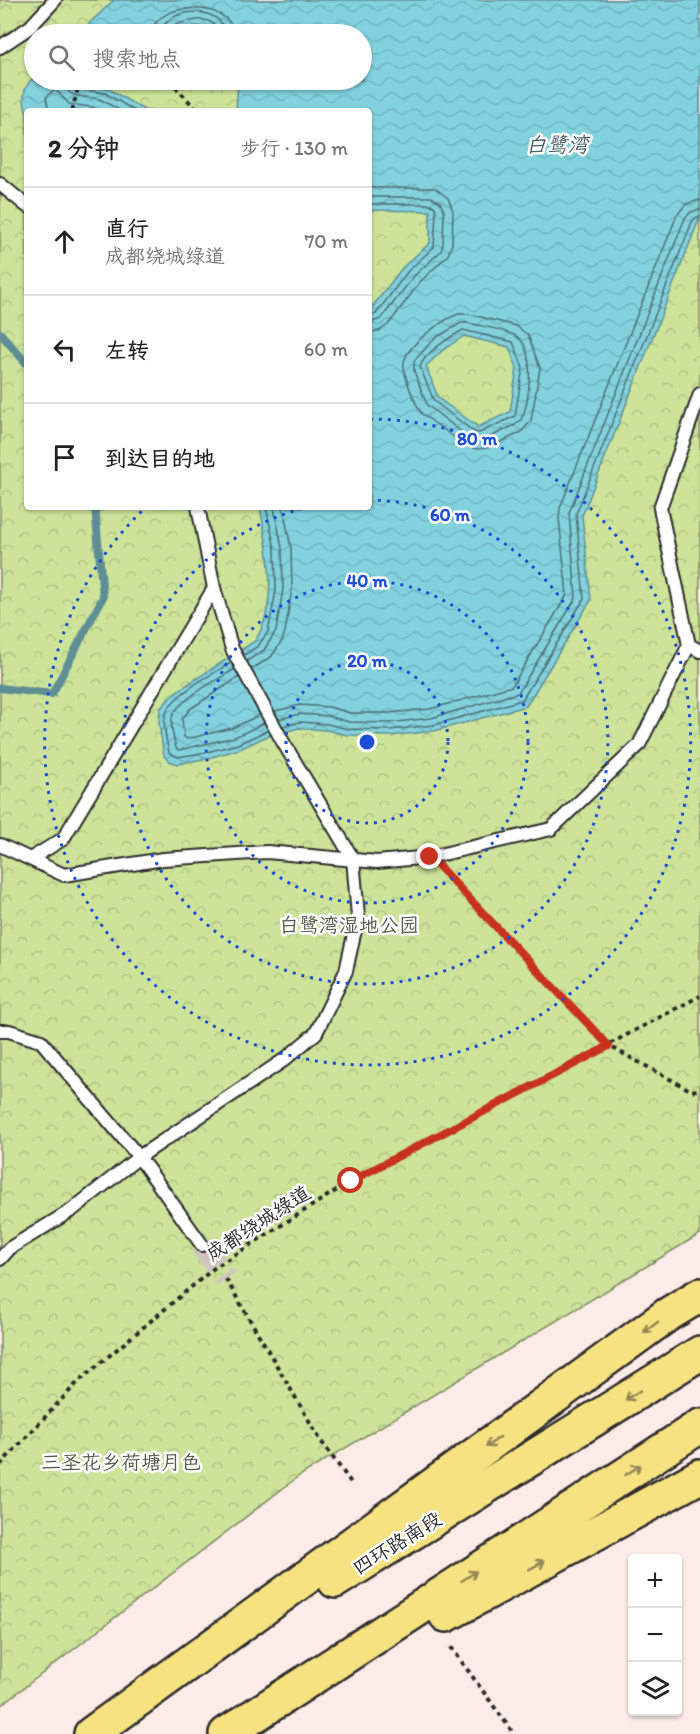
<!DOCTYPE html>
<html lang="zh">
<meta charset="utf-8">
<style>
:root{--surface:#fff;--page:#f2f2f2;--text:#222;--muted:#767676;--line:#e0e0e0}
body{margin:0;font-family:Itim,"LXGW WenKai TC",sans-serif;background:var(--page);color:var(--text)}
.controls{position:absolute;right:18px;bottom:18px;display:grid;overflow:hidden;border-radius:6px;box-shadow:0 2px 4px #0004}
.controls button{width:54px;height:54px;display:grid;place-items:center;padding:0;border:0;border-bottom:2px solid var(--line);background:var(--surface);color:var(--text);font:30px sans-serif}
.stop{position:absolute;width:18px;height:18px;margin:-14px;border:4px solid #c8321e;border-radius:50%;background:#fff}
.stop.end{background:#c8321e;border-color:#fff;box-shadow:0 2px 6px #0008}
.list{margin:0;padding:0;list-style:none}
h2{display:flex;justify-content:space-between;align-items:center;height:78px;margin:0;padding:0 24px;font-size:26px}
h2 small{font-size:20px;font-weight:400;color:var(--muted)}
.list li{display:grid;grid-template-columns:39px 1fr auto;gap:18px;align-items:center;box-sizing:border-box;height:108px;padding:0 24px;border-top:2px solid var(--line)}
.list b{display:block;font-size:22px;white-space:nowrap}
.list p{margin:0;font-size:20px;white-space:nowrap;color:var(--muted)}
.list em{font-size:20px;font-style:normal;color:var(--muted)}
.icon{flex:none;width:33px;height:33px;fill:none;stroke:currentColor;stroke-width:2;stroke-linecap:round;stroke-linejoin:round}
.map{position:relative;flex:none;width:700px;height:1734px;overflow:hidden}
.search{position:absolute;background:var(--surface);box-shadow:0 2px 4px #0004;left:24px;top:24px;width:348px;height:66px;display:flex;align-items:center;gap:15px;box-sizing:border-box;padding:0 21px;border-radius:33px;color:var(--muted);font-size:22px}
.panel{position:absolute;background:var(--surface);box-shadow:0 2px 4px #0004;left:24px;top:108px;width:348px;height:402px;border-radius:6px}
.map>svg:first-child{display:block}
</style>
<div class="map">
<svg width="700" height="1734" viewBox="0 0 700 1734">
<defs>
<pattern id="park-crowns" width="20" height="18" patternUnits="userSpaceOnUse" patternTransform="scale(1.5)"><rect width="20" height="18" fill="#cce399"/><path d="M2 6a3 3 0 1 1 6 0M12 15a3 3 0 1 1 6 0" fill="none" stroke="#afc384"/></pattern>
<pattern id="water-waves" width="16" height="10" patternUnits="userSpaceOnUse" patternTransform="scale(1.5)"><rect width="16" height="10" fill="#82d2de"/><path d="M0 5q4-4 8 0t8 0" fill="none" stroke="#70b4bf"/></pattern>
</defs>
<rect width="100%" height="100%" fill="#fcebe6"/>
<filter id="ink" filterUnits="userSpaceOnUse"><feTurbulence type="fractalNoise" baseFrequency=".0167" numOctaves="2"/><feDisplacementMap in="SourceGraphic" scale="12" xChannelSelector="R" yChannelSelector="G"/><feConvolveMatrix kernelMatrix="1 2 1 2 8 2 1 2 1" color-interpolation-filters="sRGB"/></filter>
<g filter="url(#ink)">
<!-- park -->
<path fill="url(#park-crowns)" stroke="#7c8762" stroke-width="1.5" fill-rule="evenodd" d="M0 0H700V1234L299 1476 0 1706ZM34 34H362V80H34ZM27 111H369V507H27Z"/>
<!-- water -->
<g fill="url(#water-waves)" stroke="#5f8f96" stroke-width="1.5" fill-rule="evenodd">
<path d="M114 0H700V217L582 516 591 600 526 706 434 731 390 736 347 735 326 730 299 728 265 737 240 749 208 758 178 764 169 761 164 756 159 724 160 709 174 693 255 641C279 605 268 548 260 507H369V311L403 267 430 243V211L369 210V111H236L238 80H362V34H215L206 27 195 26 167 34H78ZM464 336 509 347 517 368 510 412 478 427 438 398 426 366 443 350Z"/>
<path d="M34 77V80H77L80 84 107 88 146 111H27V113C22 97 22 89 34 77Z"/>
</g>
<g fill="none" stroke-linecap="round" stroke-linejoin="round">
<!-- shore -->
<g stroke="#4e6e73" stroke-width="1.5">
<path d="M152 34C153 0 233 0 234 34"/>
<path d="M161 34C163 7 223 3 225 34"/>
<path d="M169 34 172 26C186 21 215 12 218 34"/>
<path d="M65 80C66 101 84 95 99 99 106 102 114 107 121 111"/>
<path d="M72 80 73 84 77 89 105 93 135 111"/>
<path d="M49 111 46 97 55 89 69 104 92 107 103 111"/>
<path d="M369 188H435L448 198 453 211 452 244 448 255 420 282 388 325 379 331 369 332"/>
<path d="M369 197H431L440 202 444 211 443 244 441 251 414 276 381 319 369 323"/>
<path d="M369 204H430L435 207 436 212 434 247 408 271 376 314 369 316"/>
<path d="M459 314H469L516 326 528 335 540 368 531 421 520 433 487 448 476 449 465 445 422 414C415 404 402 373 404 362 408 344 443 319 459 314Z"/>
<path d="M461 323H468C480 326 510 330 519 338 535 353 530 401 521 420L515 425 484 440 476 441 469 438 427 405 414 371V361L434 339Z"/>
<path d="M463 330 513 342 523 368 515 416 479 433 474 432 434 401 420 367C424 353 450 337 463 330Z"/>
<path d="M244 655 258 646 268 632 276 591 275 549 266 507"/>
<path d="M247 661 264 650 276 631 283 589 282 548 274 507"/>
<path d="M231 663C214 673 175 693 167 711 161 722 167 741 169 753L178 757 207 752 238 744 268 730"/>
<path d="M235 669C220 678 180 699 173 715 169 724 174 739 176 748L179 750 235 737 264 723"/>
<path d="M252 669 271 657 282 641 285 632 292 589 291 548 283 507"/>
<path d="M239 677 190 709 182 719 184 737 187 739 232 728 260 715"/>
<path d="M275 711 300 705 329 707 350 713H389L430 709 512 686 567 595 559 518 560 508 677 215 686 204 700 200"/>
<path d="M279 719 300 714 328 716 349 722 389 723 431 718 518 693 576 598 569 513 685 218 691 212 700 209"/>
<path d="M283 726 300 722 327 724 348 729 390 730 433 725 522 700 584 599 576 514 692 222 695 218 700 217"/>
</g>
<!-- stream -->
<g stroke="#5f8f96" stroke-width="8">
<path d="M0 333 27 364"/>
<path d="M0 688 52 694 103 597 95 507"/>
</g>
<!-- street-tunnel -->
<path stroke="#d2c5c1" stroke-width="24" stroke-dasharray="24 12" stroke-linecap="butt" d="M202 1245 226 1279"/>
<defs>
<g id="lane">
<path d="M0 47 30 27 55 0"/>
<path d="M0 184 27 206"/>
<path d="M689 645 700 651"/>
<path d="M0 845 64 875 163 859 267 852 377 862 430 857 551 829 639 745 689 645 660 508 700 394"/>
<path d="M30 859 63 839 214 588"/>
<path d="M0 1031H9L41 1041 139 1157 202 1245"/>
<path d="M0 1259 10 1248 72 1210 139 1157 284 1060 316 1033 346 971 358 916 353 859 283 742 232 649 214 588 198 507"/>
</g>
<g id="highway">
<path d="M335 1581 700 1353"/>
<path d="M446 1615 700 1476"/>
<path d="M91 1734 667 1315 700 1295"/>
<path d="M226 1734 700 1426"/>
</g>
</defs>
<!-- lane casing -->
<use href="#lane" stroke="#2b2b2b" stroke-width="16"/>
<!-- highway casing -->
<use href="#highway" stroke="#2b2b2b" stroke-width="38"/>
<!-- path -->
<g stroke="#2b2b2b" stroke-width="4" stroke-dasharray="4.5 4.5" stroke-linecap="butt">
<path d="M169 80 198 111"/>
<path d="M72 111 80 80"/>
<path d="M445 873 609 1046 692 1091 700 1089"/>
<path d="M226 1279 321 1441 352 1484"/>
<path d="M0 1465 79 1381 214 1268 351 1181 700 996"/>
<path d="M451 1647 514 1734"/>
</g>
<!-- lane -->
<use href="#lane" stroke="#fff" stroke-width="12"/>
<!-- highway -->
<use href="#highway" stroke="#f7e281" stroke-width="33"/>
</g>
<!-- one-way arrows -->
<defs><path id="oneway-shaft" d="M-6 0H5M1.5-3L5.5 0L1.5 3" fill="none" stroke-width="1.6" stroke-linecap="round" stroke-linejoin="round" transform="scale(1.5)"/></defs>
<g stroke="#918656">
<use href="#oneway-shaft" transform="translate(651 1327) rotate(144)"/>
<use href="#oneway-shaft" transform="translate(633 1395) rotate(148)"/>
<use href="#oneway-shaft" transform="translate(493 1442) rotate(144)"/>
<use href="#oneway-shaft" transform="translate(633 1470) rotate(-33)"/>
<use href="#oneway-shaft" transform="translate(537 1565) rotate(-29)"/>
<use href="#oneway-shaft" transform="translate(469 1576) rotate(-33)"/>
</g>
</g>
<g fill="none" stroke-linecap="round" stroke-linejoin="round" filter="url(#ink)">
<!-- route -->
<path stroke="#c8321e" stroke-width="8" d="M351 1181 609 1046 430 857"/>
</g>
<!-- distance rings -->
<g fill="none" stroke="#1d4ed8" stroke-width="3" stroke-dasharray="3 6">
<circle cx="367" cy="742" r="81"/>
<circle cx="367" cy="742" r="161"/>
<path d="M369 500A242 242 0 1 1 308 507"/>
<path d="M370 419A323 323 0 1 1 145 508"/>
</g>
<g text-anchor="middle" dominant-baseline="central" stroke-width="5" stroke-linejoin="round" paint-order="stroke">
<!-- park labels -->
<g font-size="20" fill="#535946" stroke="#fff">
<text x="349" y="925">白鹭湾湿地公园</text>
<text x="121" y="1462">三圣花乡荷塘月色</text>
</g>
<!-- street labels -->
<g font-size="20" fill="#2b2b2b" stroke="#fff">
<text transform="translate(258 1223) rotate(-33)">成都绕城绿道</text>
<text transform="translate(397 1543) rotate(-32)">四环路南段</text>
</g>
<!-- water labels -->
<g font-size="21" font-style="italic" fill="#455d61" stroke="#fff">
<text x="557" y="144">白鹭湾</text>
</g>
</g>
<circle cx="367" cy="742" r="9" fill="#1d4ed8" stroke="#fff" stroke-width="3"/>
<g font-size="18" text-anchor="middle" font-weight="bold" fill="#1d4ed8" stroke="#fff" stroke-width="5" stroke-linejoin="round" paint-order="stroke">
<text x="477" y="445">80 m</text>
<text x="450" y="521">60 m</text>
<text x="367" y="587">40 m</text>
<text x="367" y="667">20 m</text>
</g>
</svg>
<div class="controls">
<button>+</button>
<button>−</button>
<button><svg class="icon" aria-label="layers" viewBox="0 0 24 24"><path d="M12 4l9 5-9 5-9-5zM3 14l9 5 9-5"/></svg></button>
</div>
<div class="stop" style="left:351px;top:1181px"></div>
<div class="stop end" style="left:430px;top:857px"></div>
<div class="search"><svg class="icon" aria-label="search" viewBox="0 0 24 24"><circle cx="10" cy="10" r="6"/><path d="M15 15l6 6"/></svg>搜索地点</div>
<section class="panel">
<h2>2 分钟<small>步行 · 130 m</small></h2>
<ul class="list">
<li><svg class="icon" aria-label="ahead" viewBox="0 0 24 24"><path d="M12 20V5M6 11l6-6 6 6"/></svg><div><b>直行</b><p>成都绕城绿道</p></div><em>70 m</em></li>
<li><svg class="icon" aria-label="left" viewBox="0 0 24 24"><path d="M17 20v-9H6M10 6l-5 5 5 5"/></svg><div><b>左转</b></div><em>60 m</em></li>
<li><svg class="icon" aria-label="arrive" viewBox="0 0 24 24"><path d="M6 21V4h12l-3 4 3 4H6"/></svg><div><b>到达目的地</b></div></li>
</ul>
</section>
</div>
